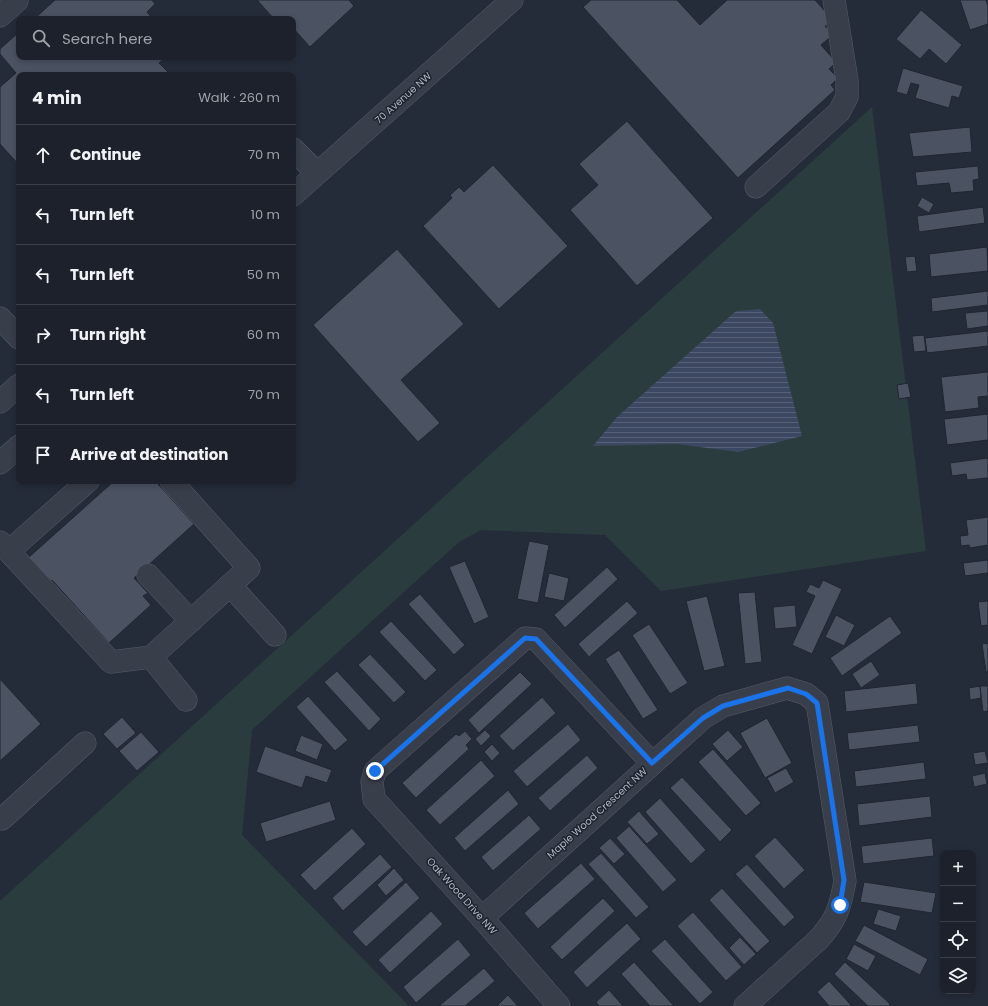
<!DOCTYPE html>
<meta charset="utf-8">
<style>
:root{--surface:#1c212b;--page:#292e37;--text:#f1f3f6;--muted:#a0a3a9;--line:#3a3e47}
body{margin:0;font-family:Poppins,sans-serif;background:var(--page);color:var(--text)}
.controls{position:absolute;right:12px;bottom:12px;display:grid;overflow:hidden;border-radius:8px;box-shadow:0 2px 6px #0003}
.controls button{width:36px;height:36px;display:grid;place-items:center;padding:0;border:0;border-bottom:1px solid var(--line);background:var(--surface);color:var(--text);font:20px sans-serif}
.stop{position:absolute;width:12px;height:12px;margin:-9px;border:3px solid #1a73e8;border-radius:50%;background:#fff}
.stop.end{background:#1a73e8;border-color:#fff;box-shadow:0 1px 4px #0008}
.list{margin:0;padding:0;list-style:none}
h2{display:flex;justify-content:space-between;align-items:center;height:52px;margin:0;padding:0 16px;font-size:17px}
h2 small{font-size:13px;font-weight:400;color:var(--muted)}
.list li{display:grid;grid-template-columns:26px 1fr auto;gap:12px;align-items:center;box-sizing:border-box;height:60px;padding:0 16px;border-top:1px solid var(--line)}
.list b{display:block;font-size:15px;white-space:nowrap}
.list em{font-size:13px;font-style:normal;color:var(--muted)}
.icon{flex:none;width:22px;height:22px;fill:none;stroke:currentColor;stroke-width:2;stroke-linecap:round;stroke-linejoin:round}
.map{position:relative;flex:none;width:988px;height:1006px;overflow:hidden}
.search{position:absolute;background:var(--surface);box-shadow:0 2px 6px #0003;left:16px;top:16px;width:280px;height:44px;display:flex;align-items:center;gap:10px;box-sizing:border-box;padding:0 14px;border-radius:8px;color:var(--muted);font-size:15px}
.panel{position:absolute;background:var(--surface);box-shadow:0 2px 6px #0003;left:16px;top:72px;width:280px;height:412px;border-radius:8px}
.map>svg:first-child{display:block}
</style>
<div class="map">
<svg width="988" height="1006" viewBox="0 0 988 1006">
<defs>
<pattern id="water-rules" width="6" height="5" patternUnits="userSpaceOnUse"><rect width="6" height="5" fill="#3c4861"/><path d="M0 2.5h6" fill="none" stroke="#566076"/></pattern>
</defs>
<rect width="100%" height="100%" fill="#252c39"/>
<!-- green -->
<path fill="#2b3c3e" d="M872 107 926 551 661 591 605 535 481 530 459 542 252 730 242 835 409 1006H0V901Z"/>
<!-- water -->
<path fill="url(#water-rules)" d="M760 309 773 323 802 436 738 452 677 444 593 446 617 417 736 311Z"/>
<!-- building -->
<g fill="#4b5262" stroke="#1f2531">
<path d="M55 0H152L155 4 147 12 153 19H34Z"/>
<path d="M257 0H349L354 6 310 47 293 28V19H274Z"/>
<path d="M591 0H677L700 25 727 0H815L833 20 825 26 833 35 821 45 836 62 829 69 838 78 831 85 835 90 738 178 583 7Z"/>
<path d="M960 0H986L988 6V24L970 30Z"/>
<path d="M921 10 962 45 946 64 929 49 920 59 896 39Z"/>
<path d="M19 32V57H166L159 63 171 75H19V165L0 144V87L16 73 0 54V49Z"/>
<path d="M903 68 963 86 959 98 952 96 949 108 915 98 919 85 911 83 907 95 896 92Z"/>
<path d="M627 121 713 218 637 286 570 210 598 185 579 164Z"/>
<path d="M970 127 972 152 913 157 909 133Z"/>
<path d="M493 165 568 246 499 309 423 226 452 198 450 195 459 187 464 192Z"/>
<path d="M978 166 979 179 973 180 974 191 951 193 949 183 917 186 915 172Z"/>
<path d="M922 197 934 204 929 213 917 206Z"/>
<path d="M983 207 985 223 919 232 917 216Z"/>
<path d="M987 247 988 271 931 277 929 254Z"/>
<path d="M397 249 464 324 401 380 440 423 418 442 313 325Z"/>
<path d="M915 256 917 271 907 272 905 257Z"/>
<path d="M988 291V305L932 312 931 298Z"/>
<path d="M988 311V326L967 329 965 313Z"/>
<path d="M988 331V346L927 353 925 338Z"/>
<path d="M924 335 926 351 914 352 912 336Z"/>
<path d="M988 372V396L978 397 979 408 945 412 941 377Z"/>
<path d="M908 383 911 397 899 399 897 385Z"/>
<path d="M988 414V440L947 445 944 419Z"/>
<path d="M988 458V479L987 478 967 480 966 474 952 476 950 463Z"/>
<path d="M114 481H158L160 482 158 484 194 524 134 578 148 593 143 596 151 605 109 643 52 580 50 582 28 558Z"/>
<path d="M988 517V545L970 548 969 545 961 546 960 536 968 535 966 520Z"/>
<path d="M529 541 549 545 538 603 517 599Z"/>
<path d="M988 560V573L965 576 963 563Z"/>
<path d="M465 561 489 617 474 624 449 567Z"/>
<path d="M607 567 618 579 565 628 554 615Z"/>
<path d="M549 573 569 578 564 601 544 597Z"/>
<path d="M823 580 842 589 812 654 792 645 815 596 806 592 810 584 819 588Z"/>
<path d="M755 592 762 662 745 664 738 593Z"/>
<path d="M420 594 465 645 454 655 408 604Z"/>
<path d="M707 596 725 666 704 671 686 601Z"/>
<path d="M627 601 638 613 589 657 578 644Z"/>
<path d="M988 601V625L981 626 978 602Z"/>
<path d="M795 605 797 627 775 629 773 607Z"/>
<path d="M836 615 855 625 844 646 825 637Z"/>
<path d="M890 616 902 633 842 676 830 658Z"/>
<path d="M391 621 437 670 425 681 379 632Z"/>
<path d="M649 624 688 683 670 694 632 635Z"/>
<path d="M988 643V672H986L982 644Z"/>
<path d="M619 650 658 710 643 719 605 659Z"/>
<path d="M370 654 406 692 394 703 358 665Z"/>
<path d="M871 661 880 675 861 688 852 674Z"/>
<path d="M337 671 381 719 369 731 324 682Z"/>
<path d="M520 672 532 684 479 733 468 720Z"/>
<path d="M0 679 41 724 0 761Z"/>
<path d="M916 683 918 704 846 712 844 691Z"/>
<path d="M980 686 981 698 970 700 969 688Z"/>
<path d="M980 686H988V711L983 712Z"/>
<path d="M308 696 348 740 335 751 296 707Z"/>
<path d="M542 697 556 713 513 751 499 736Z"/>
<path d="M122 717 136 733 117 749 103 734Z"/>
<path d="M767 718 792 763 765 778 740 733Z"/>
<path d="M568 724 581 740 527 787 513 771Z"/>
<path d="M918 725 920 742 849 750 847 733Z"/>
<path d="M485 730 491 736 481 746 475 739Z"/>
<path d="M728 730 743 747 727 761 712 744Z"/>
<path d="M465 731 472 739 466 745 469 749 416 798 402 783 456 734 459 736Z"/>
<path d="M141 732 159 752 137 771 119 751Z"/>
<path d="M301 735 323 744 317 760 295 751Z"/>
<path d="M492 744 500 753 492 761 484 752Z"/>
<path d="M265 746 332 770 327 783 306 776 302 788 256 772Z"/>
<path d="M713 749 761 803 746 816 698 762Z"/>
<path d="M985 751 988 763 975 765 973 753Z"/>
<path d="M587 755 598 768 550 811 538 798Z"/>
<path d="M481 760 495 776 440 825 426 810Z"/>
<path d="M924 762 926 779 856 787 854 771Z"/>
<path d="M786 768 794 782 775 793 767 778Z"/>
<path d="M985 773 987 784 974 787 972 776Z"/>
<path d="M682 777 732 830 720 842 670 788Z"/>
<path d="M508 790 519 804 465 851 454 838Z"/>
<path d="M930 796 932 817 859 826 857 804Z"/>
<path d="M660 798 706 850 691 864 645 812Z"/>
<path d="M330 801 336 820 266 842 260 823Z"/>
<path d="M639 811 659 834 647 844 627 822Z"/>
<path d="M529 815 541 829 493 871 481 857Z"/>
<path d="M629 826 677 880 663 892 616 838Z"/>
<path d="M352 828 366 844 315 891 300 875Z"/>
<path d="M775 837 805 870 784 889 754 856Z"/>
<path d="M610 838 625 854 614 864 599 848Z"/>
<path d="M932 838 934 856 863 864 861 846Z"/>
<path d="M601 853 649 907 636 918 588 864Z"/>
<path d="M380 854 392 867 343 911 332 898Z"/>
<path d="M581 863 595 879 538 929 524 913Z"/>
<path d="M747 864 795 917 784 927 735 874Z"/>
<path d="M394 868 404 880 386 896 377 885Z"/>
<path d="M406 882 420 898 366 947 352 932Z"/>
<path d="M864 882 936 893 932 913 860 902Z"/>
<path d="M722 888 770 941 757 953 709 900Z"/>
<path d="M603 898 615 911 562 960 550 947Z"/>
<path d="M878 909 901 916 896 931 873 924Z"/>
<path d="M431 911 443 924 390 973 378 960Z"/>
<path d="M693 912 742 967 726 981 677 926Z"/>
<path d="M627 923 641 939 587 988 573 972Z"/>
<path d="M864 925 928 959 920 975 855 941Z"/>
<path d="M740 937 756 954 744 965 729 948Z"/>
<path d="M458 939 471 955 416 1003 403 987Z"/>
<path d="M665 939 713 992 700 1004 651 951Z"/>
<path d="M854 944 876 956 868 971 846 959Z"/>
<path d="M634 962 674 1006H650L621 974Z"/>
<path d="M845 962 890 1004 889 1006H868L834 974Z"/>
<path d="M484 968 495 981 465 1006H439Z"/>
<path d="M829 981 852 1006H829L817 992Z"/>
<path d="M609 990 623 1006H599L596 1002Z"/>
<path d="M508 995 518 1006H497Z"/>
</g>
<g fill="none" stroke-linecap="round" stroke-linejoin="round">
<defs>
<g id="minor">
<path d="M0 16 17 1"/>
<path d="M293 149 317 173"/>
<path d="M756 187 839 112 847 97V80L834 0"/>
<path d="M293 195 512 0"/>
<path d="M0 318 19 338"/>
<path d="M0 402 19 385"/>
<path d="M0 463 19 446"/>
<path d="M0 542 111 662 151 657 249 568 171 481"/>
<path d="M9 551 88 481"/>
<path d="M148 575 191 621"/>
<path d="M230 585 275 635"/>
<path d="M151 657 186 700"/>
<path d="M0 817 2 819 85 743"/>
<path d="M482 918 703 718 723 706 787 688 806 694 817 703 845 881C840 908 837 919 818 940L745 1006"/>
<path d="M559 1006 482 918 374 799 372 782 375 771 525 638 536 639 652 763"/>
</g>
</defs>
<!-- minor casing -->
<use href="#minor" stroke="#565c68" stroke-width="23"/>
<!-- minor -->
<use href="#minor" stroke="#383e4a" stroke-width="22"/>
</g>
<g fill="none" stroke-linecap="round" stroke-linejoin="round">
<!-- route -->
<path stroke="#1a73e8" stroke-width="5" d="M375 771 525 638 536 639 652 763 703 718 723 706 788 688 806 694 817 703 844 880 840 905"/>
</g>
<g text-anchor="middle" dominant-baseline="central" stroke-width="3" stroke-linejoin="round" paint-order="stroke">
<!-- street labels -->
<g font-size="10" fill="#b4b9c5" stroke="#1d232f">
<text transform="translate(403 98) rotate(-42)">70 Avenue NW</text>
<text transform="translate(597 813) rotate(-42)">Maple Wood Crescent NW</text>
<text transform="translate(462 896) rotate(48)">Oak Wood Drive NW</text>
</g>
</g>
</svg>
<div class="controls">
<button>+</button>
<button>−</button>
<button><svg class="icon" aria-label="locate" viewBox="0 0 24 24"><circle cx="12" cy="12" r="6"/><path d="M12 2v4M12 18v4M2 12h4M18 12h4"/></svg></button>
<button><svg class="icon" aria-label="layers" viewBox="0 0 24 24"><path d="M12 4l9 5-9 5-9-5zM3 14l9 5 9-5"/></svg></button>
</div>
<div class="stop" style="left:840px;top:905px"></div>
<div class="stop end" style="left:375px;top:771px"></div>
<div class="search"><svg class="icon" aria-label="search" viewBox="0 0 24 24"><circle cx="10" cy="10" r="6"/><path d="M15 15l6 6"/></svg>Search here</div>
<section class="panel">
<h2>4 min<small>Walk · 260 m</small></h2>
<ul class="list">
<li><svg class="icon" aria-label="ahead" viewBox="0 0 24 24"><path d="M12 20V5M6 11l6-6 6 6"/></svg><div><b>Continue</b></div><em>70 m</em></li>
<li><svg class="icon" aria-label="left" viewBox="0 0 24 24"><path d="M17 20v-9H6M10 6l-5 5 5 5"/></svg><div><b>Turn left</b></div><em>10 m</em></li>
<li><svg class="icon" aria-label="left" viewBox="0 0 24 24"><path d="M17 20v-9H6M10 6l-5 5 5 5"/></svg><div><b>Turn left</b></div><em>50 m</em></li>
<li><svg class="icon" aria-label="right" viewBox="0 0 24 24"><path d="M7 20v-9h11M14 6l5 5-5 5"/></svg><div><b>Turn right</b></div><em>60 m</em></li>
<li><svg class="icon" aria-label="left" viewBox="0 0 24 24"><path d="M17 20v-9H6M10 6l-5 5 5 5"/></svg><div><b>Turn left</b></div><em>70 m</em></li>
<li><svg class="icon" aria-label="arrive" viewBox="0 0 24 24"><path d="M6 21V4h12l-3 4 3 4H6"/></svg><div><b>Arrive at destination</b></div></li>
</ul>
</section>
</div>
